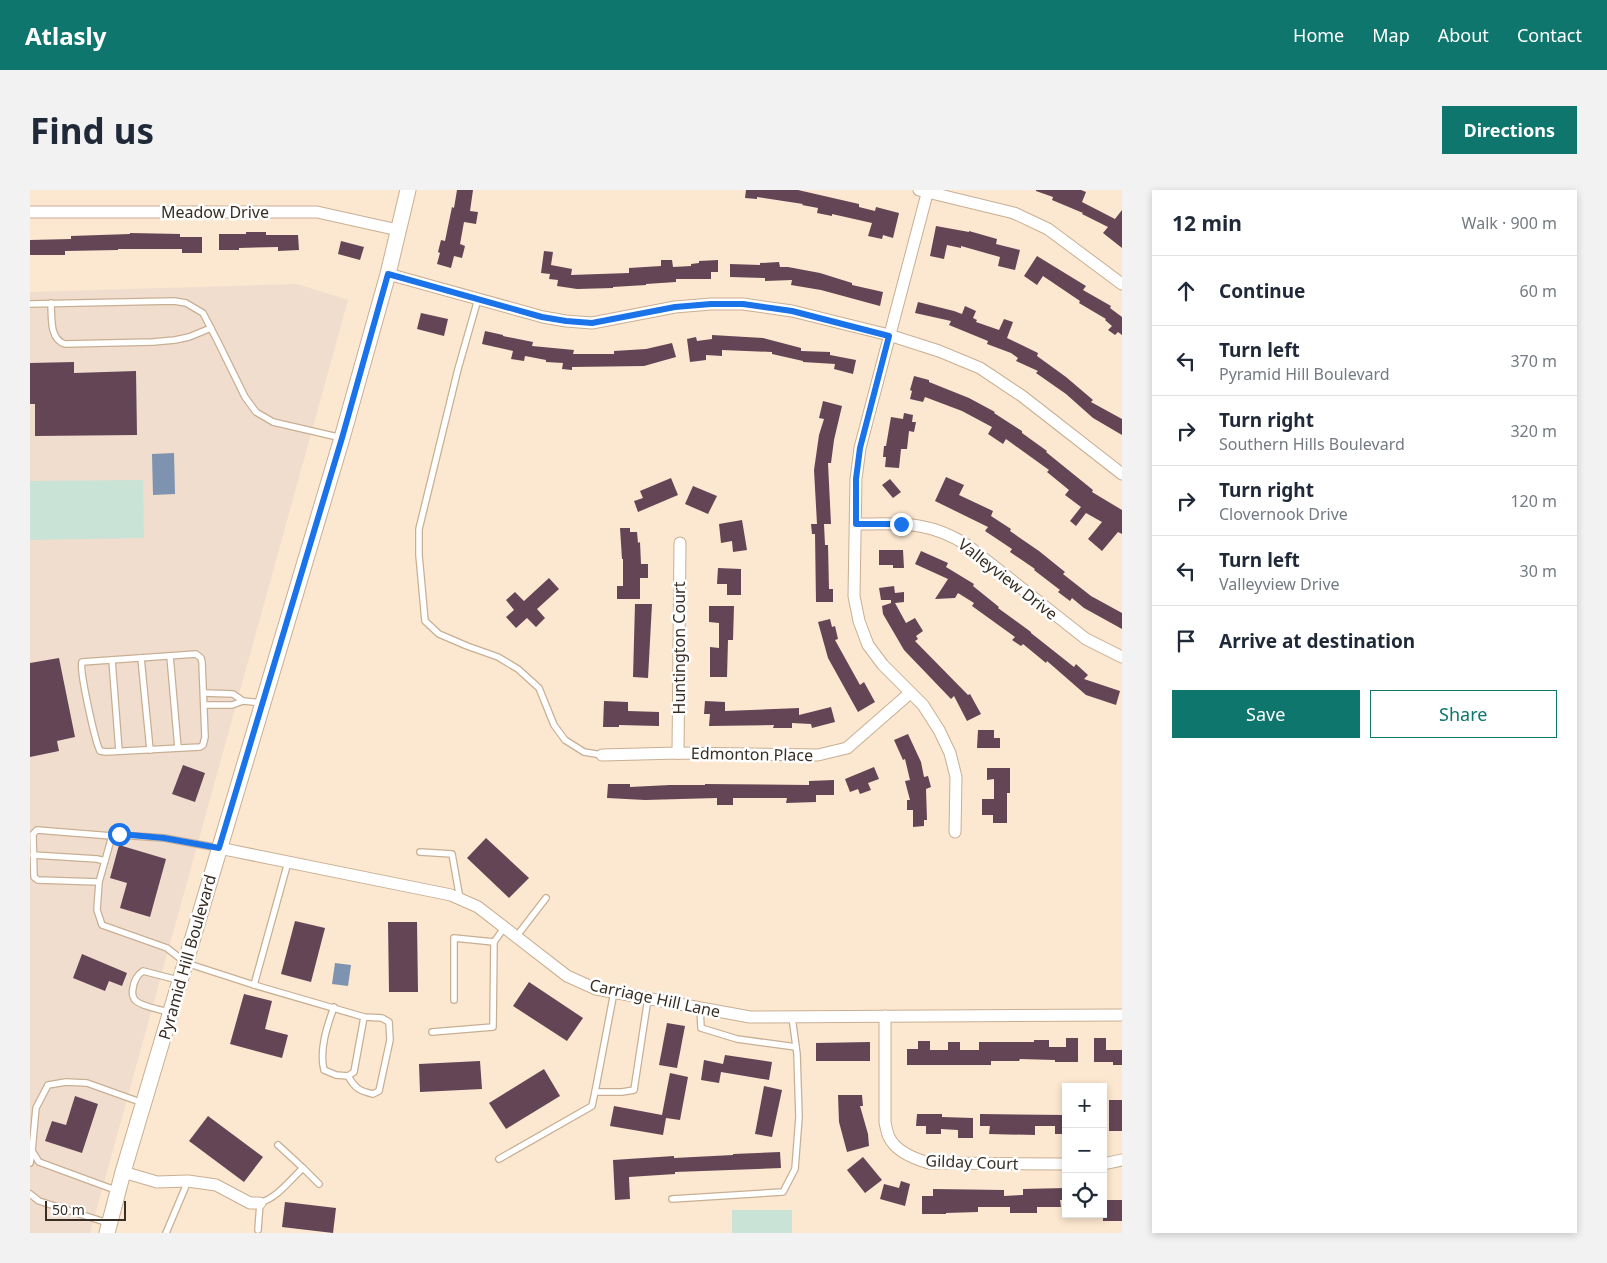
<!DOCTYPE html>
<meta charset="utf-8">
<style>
:root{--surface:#fff;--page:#f2f2f3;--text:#1f2937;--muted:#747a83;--line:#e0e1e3;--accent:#0f766e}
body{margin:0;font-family:"Noto Sans",sans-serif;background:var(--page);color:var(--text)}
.controls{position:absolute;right:15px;bottom:15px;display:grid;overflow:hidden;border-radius:0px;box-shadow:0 2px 8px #0003}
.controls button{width:45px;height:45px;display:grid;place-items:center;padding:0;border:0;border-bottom:1px solid var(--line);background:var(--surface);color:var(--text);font:25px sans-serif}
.scale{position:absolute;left:15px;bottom:12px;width:81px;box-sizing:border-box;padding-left:5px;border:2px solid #382e23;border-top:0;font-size:14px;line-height:18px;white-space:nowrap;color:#382e23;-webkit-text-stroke:4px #fff;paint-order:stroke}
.stop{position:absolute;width:15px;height:15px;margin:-11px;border:4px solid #1a73e8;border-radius:50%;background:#fff}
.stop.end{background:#1a73e8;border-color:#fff;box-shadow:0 1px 5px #0008}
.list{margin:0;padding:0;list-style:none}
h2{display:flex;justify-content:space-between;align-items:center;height:65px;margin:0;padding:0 20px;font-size:21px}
h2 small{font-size:16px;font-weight:400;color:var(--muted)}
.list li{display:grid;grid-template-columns:32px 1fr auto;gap:15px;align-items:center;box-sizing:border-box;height:70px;padding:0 20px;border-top:1px solid var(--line)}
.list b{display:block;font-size:19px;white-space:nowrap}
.list p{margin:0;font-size:16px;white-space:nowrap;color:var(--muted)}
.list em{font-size:16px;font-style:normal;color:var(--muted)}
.actions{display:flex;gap:10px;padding:15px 20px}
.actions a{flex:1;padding:11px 0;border:1px solid var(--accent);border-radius:0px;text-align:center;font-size:18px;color:var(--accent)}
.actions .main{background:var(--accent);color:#fff}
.icon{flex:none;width:28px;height:28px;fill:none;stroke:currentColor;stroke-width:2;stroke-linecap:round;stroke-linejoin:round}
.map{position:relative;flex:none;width:1092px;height:1043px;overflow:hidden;border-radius:0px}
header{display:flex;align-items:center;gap:30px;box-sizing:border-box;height:70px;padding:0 25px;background:var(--accent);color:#fff}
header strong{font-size:24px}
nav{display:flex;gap:28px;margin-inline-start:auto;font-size:18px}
.intro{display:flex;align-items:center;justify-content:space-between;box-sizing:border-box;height:120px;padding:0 30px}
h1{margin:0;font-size:35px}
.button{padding:12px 22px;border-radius:0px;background:var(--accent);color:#fff;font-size:18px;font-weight:700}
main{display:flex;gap:30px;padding:0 30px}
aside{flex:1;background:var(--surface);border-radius:0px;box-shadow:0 2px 8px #0003}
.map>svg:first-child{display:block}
</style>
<header>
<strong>Atlasly</strong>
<nav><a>Home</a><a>Map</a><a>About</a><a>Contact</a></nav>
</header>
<div class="intro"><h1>Find us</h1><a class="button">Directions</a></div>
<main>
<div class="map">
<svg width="1092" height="1043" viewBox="0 0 1092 1043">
<rect width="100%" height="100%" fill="#fce7d0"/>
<!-- commercial -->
<path fill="#f1ddce" d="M267 94 318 110 60 1043H0V102Z"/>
<!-- green -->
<g fill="#c9e3d6">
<path d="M113 290 114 348 0 350V291Z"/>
<rect x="702" y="1020" width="60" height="23"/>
</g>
<!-- water -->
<g fill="#7e93b0">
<path d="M144 263 145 304 123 305 122 264Z"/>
<path d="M305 773 321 775 318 796 302 794Z"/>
</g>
<!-- building -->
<g fill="#634556">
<path d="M427 0H443L440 21 448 22 446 34 434 32 430 54 435 56 432 68 424 66 421 78 407 74 410 63 408 62 411 50 415 51 422 17 424 18Z"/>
<path d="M716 0H768L829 14V17L845 21 846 17 869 23 863 48 853 45 852 49 838 46 842 33 802 24V26L787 23 788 18 772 15 773 14 727 7V9L715 8Z"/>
<path d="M1006 0H1051L1056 2 1052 12 1085 29 1092 20V58L1073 43 1078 37 1052 24 1053 23 1022 10 1023 7 1006 1Z"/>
<path d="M906 36 939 42V41L967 49 966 54 990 60 985 80 968 76 970 67 931 56V58L917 55 914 69 900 66Z"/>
<path d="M216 42H236V45H268L269 60 248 61V57L209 58V60H189V44H216Z"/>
<path d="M100 43 150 44V47H172V63H152V59H88V60L35 61V65H0V50L41 49V46L100 44Z"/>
<path d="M311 51 334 57 330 70 308 64Z"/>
<path d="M514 61 523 62 521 75 542 79 541 85 599 83V78L631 76V70H642L643 77 661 76V74L669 73V71L688 70V82H681V89H646V92L616 94V95L583 97V98L547 99 527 96 528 90 519 89 520 84 511 83Z"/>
<path d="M1007 66 1056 96 1053 100 1081 116 1080 118 1092 127V145L1088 142 1085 145 1078 140 1082 136 1075 130 1076 129 1049 113 1050 111 1013 86 1007 95 994 86Z"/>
<path d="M749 72 750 77H758L790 83 822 93V95L853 102 850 116 791 100 761 95 762 90 735 91V88L700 87V74L730 75V73Z"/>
<path d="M888 112 924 121 932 124 935 116 946 121 943 128 947 130 946 132 969 140 974 129 983 132 977 148 1008 163 1007 166 1036 187 1063 210 1061 212 1092 229V245L1063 228 1036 204 1006 183 1008 181 986 171 988 168 981 163 957 154 958 151 919 135 921 131 885 123Z"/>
<path d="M391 123 418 129 414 146 387 139Z"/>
<path d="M455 141 473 145V146L503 152 502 156 544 160 543 164H584V161L616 159 642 153 646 167 614 176 542 177V180L532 179 533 173 516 172V170L495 166 494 171 481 169 483 161 452 154Z"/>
<path d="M682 145 733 148 771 158V161L800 162V165L826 170 823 184 804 179 805 174 773 172V171L742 164V162L692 160V166L676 165V170L660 172 657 149 666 147 667 151 682 149Z"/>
<path d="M44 172V183L106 181 107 245 5 246V214H0V173Z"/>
<path d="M884 186 899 190V192L939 208 965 222 964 223 992 241V243L1017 261 1016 262 1063 300 1062 302 1092 320V344L1088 342 1072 361 1058 349 1072 332 1056 323 1046 336 1040 331 1051 317 1035 305 1039 300 1017 282 1019 280 976 249 973 254 958 244 962 237 932 221 895 207 893 212 880 209 882 201 880 200Z"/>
<path d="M793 211 812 216 804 250 801 273H798L801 334H794L795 355H798L799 399H803V412H786L785 344H782L781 334H787L784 280 789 245 794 229 789 228Z"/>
<path d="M874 223 883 225 882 232H886L884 242 879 241 877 259H871L869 278 855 277 856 267H853L854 256H856L861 227 873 229Z"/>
<path d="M916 287 934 295 929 305 963 321 961 326 981 339 980 341 1009 361 1035 382 1033 384 1061 406 1092 423V439L1054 418 1042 408 1040 411 1028 402 1030 400 1004 380 1005 379 980 362 982 359 955 341 958 337 905 311Z"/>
<path d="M641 288 648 305 608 322 604 311 613 308 610 301Z"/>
<path d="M860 289 871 302 863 308 852 295Z"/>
<path d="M663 296 687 306 678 324 655 314Z"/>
<path d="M712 330 717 360 703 362 702 351 691 353 689 334Z"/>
<path d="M590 338H600V342H607L608 353 610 352 611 374H618V388H610V409H587V396H593V369H592Z"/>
<path d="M849 360H873L874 378H863V375H849Z"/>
<path d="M891 361 918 373 916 377 944 394 943 396 969 417 968 418 1001 442V443L1044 477 1046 474 1058 485 1054 489 1090 501 1086 515 1056 505 1017 471 1016 473 993 454 991 456 982 450 985 447 942 416 944 413 928 403 925 408 905 409 918 389 885 374Z"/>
<path d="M688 378 711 379V405H697V394H687Z"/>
<path d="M519 388 529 399 507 419 515 428 506 437 497 428 486 438 476 427 484 420 476 410 485 402 494 411Z"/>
<path d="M864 396 865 403 874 402V412L865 413 876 433 885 428 893 441 886 446 888 449 885 451 938 505 940 504 951 524 937 531 924 506 921 509 874 460 853 424 852 416 861 413V410H851L849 398Z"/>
<path d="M605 414H622L618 488 603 487Z"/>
<path d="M679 416H704L703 450H698L697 487H680V457L689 458V433L679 432Z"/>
<path d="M800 429 802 437 805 436 808 449 805 450 830 495 834 492 845 512 828 522 798 468 788 432Z"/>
<path d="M29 468 45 547 27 551 29 561 0 567V473Z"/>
<path d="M574 511 598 512V521L629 522V536L589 535V537H573Z"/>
<path d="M675 511 695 512V521L769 518V525L801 517 805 532 782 538 781 534 762 533V538H743L744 535 679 536 680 524H674Z"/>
<path d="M948 540H964V548H970V558H947Z"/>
<path d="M878 544 891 572 894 587 898 586 901 597 896 599 897 630H894V636L883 637V620H877V610H880L875 591 880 590 875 569 873 570 864 550Z"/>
<path d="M153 575 175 583 165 612 142 604Z"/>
<path d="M844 577 849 589 838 593 841 600 830 604 828 599 820 602 815 589Z"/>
<path d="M957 578H980V603H977V633H963V625H952V609H964V589L957 590Z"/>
<path d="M804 590V605H786V612L756 613 757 608H703V615H687V608L615 610 577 608 578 594H600V597L640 595H675V594L779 595V591Z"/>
<path d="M456 648 499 688 479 708 437 668Z"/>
<path d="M89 655 136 669 120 727 90 718 97 693 80 688Z"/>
<path d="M265 731 295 738 281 792 251 784Z"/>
<path d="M358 732H387L388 802H359Z"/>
<path d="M52 764 97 783 92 796 79 791 75 801 43 788Z"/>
<path d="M499 792 553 828 537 851 483 816Z"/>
<path d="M214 804 242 811 235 839 258 845 252 868 200 854Z"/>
<path d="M637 833 655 836 647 878 629 875Z"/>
<path d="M1036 848H1048V872H1025V870L990 869 989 871H961V875H877V859H888V851H900V860H918V852H930V860H949V852H1004V850H1019V857H1036Z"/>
<path d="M1064 848H1076V860H1092V875H1083V872H1064Z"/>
<path d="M840 852V871H786V853Z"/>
<path d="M695 865 742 872 739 890 691 882 689 893 671 890 674 870 693 874Z"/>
<path d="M450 871 452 899 390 902 389 874Z"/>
<path d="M514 879 530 906 476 939 459 913Z"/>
<path d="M640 883 658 887 650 930 636 928 633 945 580 936 584 916 632 925Z"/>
<path d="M734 896 752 900 742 947 725 944Z"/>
<path d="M808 905H832L833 916H830L838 944 839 956 817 962 809 932Z"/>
<path d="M45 906 68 914 52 963 15 951 22 931 36 935Z"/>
<rect x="1079" y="910" width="13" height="31"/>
<path d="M887 924H912V927L943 928V948H928V940L911 939V944H896V936H886Z"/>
<path d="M950 924 1036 925V944H1025V936H1005V945L959 944 960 936H950Z"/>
<path d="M178 926 233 967 214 992 159 951Z"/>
<path d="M750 962 751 978 645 982V984L599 987 600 1009 585 1010 583 970 644 966V968L703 965V964Z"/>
<path d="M833 967 852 990 835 1003 817 980Z"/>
<path d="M871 991 880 994 875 1016 850 1009 854 994 869 998Z"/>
<path d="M1036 998V1010H1030L1031 1017H1007V1023H980V1017H948V1022L916 1023V1024H892V1006H903V999L974 1000V1006L993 1005V999Z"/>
<rect x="1073" y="1010" width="19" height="21"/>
<path d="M255 1012 306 1018 303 1043 252 1037Z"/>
</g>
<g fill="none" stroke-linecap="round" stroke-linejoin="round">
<defs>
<g id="service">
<path d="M448 109 428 179 389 339V365L395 431 409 444 437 456 468 467 488 479 509 498 524 535 535 550 554 562 572 565"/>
<path d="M21 113C22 127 19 149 35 154L123 152 145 150 159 147 181 138"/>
<path d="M0 114 144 111 156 113 173 123 188 152 215 207 226 222 243 232 312 248"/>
<path d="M166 464 171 468 172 472 175 547 173 555 170 557 76 562 70 561C65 551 49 480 52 472Z"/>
<path d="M140 466 148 558"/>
<path d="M111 468 120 560"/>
<path d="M82 470 89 561"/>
<path d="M174 503 203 504 213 511 202 515H174"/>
<path d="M213 511 233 513"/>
<path d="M189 658 134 648 89 645 82 646 69 692 67 720 72 735 137 758 156 773 224 795 334 827 352 828 359 832 360 850 349 901 343 904C329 901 325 898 318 886"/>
<path d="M390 662 422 664 430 709"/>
<path d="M3 665 67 669 75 671"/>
<path d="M69 692 8 690 4 687 3 644 7 640 82 646"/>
<path d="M486 747 516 708"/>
<path d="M224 795 258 672"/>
<path d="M584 802 565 902H592L604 900 618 808"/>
<path d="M424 810V748L464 752"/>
<path d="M304 817C297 836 289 860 294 880L306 885 318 886 324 882 334 827"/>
<path d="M670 818 671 838 707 849 766 857"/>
<path d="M139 822C131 820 110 816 105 810 102 806 102 802 103 798 104 791 107 785 113 781L148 790"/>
<path d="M402 842 463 837 464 752 474 738"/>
<path d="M248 955 273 978"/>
<path d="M469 969 562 916 565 902"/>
<path d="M0 973 2 961"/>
<path d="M88 1001 9 972 2 961 6 918 18 895 36 892 57 893 113 913"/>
<path d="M0 1004 9 1011 78 1033"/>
<path d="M642 1009 753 1002 765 979 769 927 767 864 762 827"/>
<path d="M228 1040 230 1013C248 1007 259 991 273 978L289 994"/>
<path d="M136 1043 158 991"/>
</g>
<g id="minor">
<path d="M889 0 984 23 1018 39 1092 94"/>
<path d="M898 0 830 258 826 289 824 406 829 431 838 455 853 475 893 515 909 540 920 563 926 587 925 642"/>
<path d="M0 22H287L368 40"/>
<path d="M358 84 513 127 536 131 562 133 645 117 681 114H713L762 121 859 145 909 161 950 178 992 206 1092 284"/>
<path d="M826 334C870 334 898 330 937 355L1056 449 1092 467"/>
<path d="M648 563 650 353"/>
<path d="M572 565 648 563 788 565 817 558 880 503"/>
<path d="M189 658 421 705 448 717 537 786 566 799 720 827 1092 825"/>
<path d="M855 826V932C856 937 857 943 859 947 866 962 885 969 899 973L1036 974"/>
<path d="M1073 974 1092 970"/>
<path d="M93 982 127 992 158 991 186 995 220 1013H230"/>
</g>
<path id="secondary" d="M77 1043 93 982 312 248 358 84 378 0"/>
</defs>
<!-- service casing -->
<use href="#service" stroke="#c8af93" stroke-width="8"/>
<!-- minor casing -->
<use href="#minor" stroke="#c8af93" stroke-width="13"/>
<!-- secondary casing -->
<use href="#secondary" stroke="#c8af93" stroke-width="17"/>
<!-- service -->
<use href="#service" stroke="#fff" stroke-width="5.5"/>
<!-- minor -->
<use href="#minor" stroke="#fff" stroke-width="11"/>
<!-- secondary -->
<use href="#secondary" stroke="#fff" stroke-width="15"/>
</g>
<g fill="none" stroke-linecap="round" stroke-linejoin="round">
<!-- route -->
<path stroke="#1a73e8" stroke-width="6" d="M89 644 134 648 189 658 312 248 358 84 512 127 536 131 562 133 645 117 681 114H713L762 121 859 146 830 258 826 289V334H871"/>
</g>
<g text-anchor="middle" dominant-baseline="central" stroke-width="5" stroke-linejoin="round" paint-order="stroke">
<!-- street labels -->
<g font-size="16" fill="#382e23" stroke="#fff">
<text x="185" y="22">Meadow Drive</text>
<text transform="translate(978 389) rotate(38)">Valleyview Drive</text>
<text transform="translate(649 458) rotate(-90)">Huntington Court</text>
<text transform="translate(722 564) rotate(1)">Edmonton Place</text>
<text transform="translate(157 767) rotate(-74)">Pyramid Hill Boulevard</text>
<text transform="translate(625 808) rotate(12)">Carriage Hill Lane</text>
<text transform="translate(942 972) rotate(2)">Gilday Court</text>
</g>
</g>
</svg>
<div class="controls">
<button>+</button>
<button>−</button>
<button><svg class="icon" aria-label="locate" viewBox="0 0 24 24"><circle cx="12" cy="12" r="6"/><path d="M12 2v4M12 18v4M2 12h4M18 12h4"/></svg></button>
</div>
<div class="scale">50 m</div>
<div class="stop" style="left:89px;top:644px"></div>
<div class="stop end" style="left:871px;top:334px"></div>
</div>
<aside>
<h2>12 min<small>Walk · 900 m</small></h2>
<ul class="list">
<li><svg class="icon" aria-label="ahead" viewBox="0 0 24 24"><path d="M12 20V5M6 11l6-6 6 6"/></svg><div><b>Continue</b></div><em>60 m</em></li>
<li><svg class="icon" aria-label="left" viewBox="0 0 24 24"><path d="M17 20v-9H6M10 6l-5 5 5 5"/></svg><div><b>Turn left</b><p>Pyramid Hill Boulevard</p></div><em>370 m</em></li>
<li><svg class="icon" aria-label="right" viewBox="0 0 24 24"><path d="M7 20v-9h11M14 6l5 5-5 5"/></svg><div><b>Turn right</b><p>Southern Hills Boulevard</p></div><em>320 m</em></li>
<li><svg class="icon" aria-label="right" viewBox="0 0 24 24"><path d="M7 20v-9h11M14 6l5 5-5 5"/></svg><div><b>Turn right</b><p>Clovernook Drive</p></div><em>120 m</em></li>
<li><svg class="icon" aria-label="left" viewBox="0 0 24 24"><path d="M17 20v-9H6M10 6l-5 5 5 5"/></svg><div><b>Turn left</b><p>Valleyview Drive</p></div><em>30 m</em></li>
<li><svg class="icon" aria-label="arrive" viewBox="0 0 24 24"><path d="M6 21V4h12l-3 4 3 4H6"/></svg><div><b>Arrive at destination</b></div></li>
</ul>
<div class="actions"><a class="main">Save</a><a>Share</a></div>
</aside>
</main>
